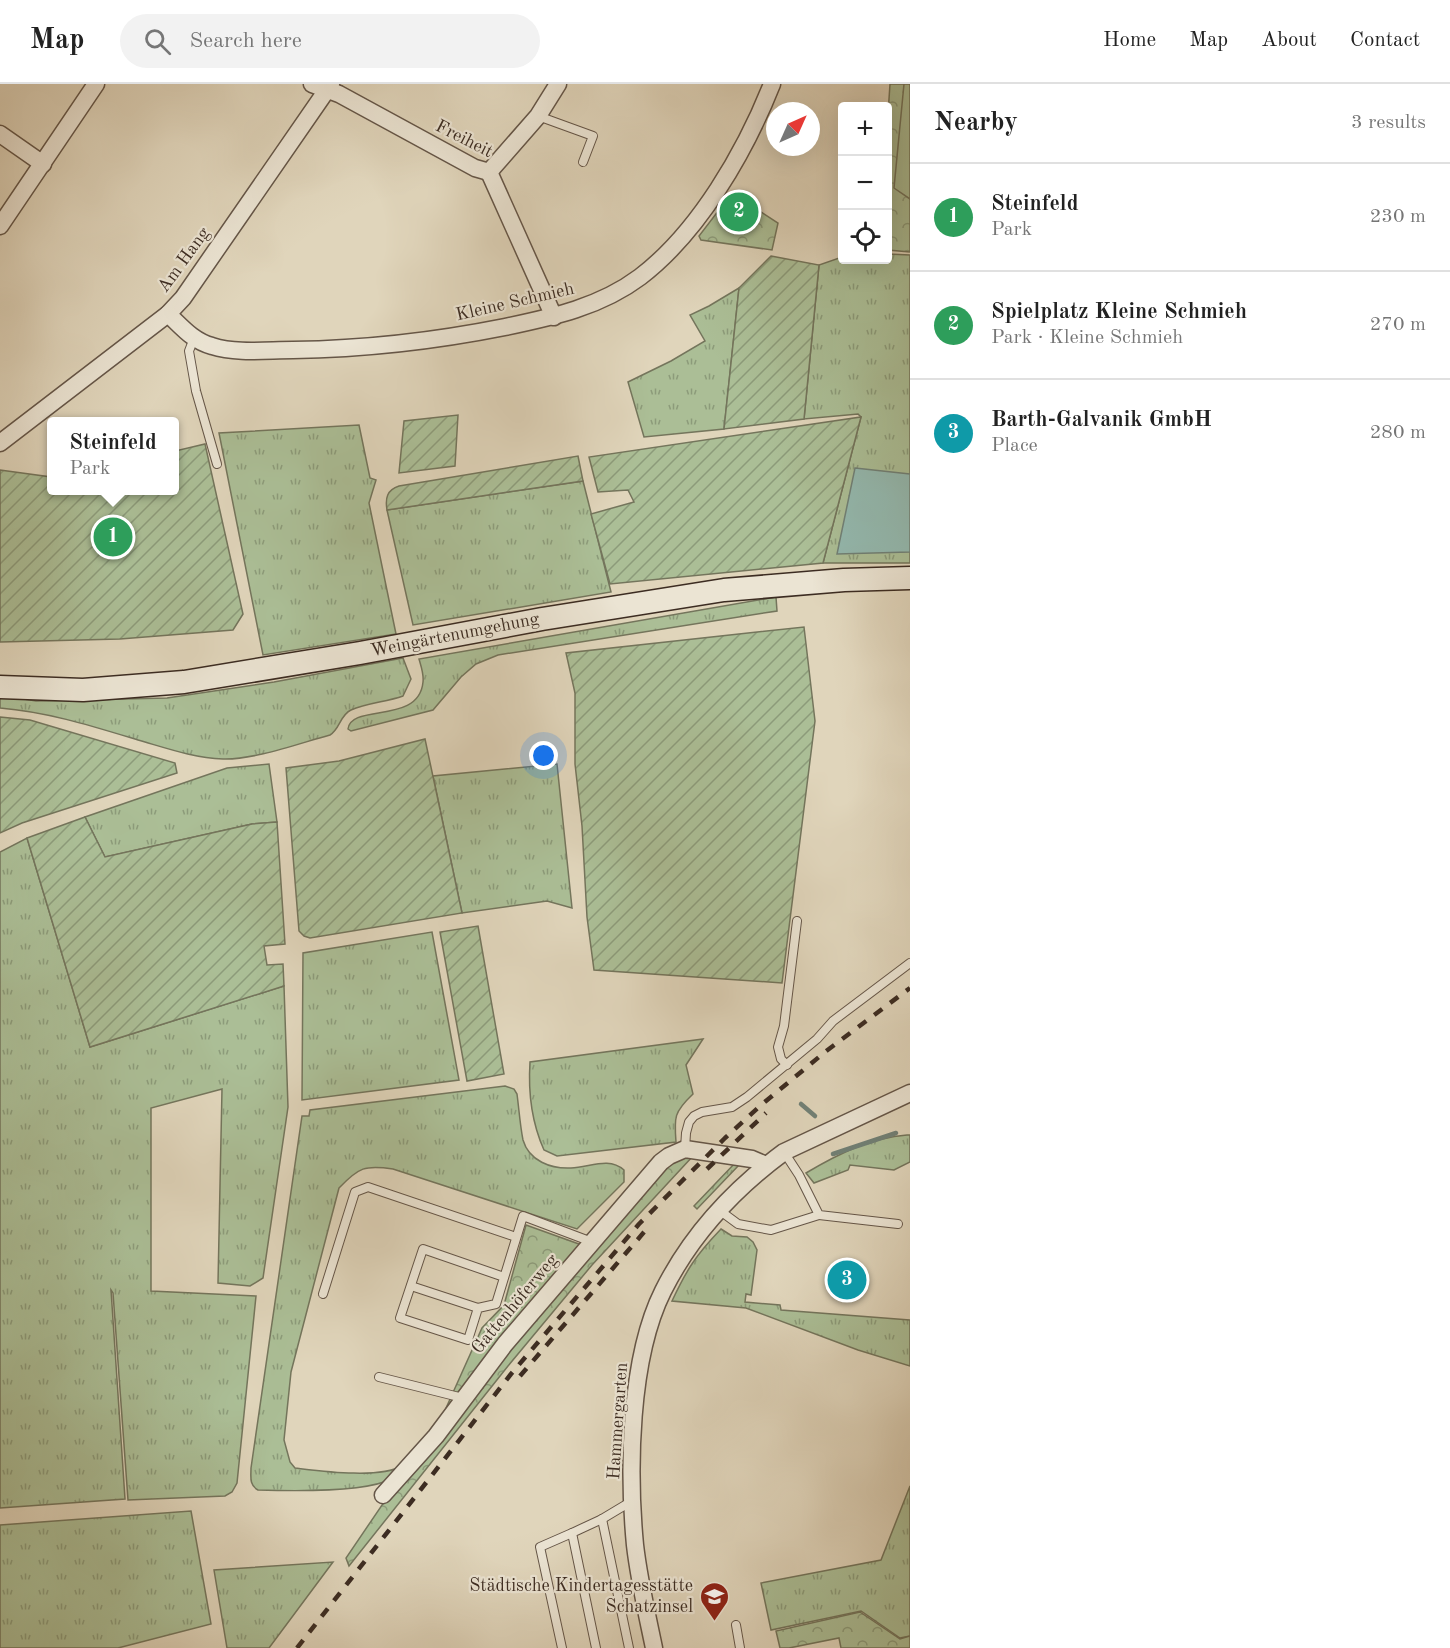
<!DOCTYPE html>
<meta charset="utf-8">
<style>
:root{--surface:#fff;--page:#f2f2f2;--text:#222;--muted:#767676;--line:#e0e0e0;--accent:#8f2418}
body{margin:0;font-family:"Old Standard TT",serif;background:var(--page);color:var(--text)}
.controls{position:absolute;right:18px;top:18px;display:grid;overflow:hidden;border-radius:6px;box-shadow:0 6px 24px #0002}
.controls button{width:54px;height:54px;display:grid;place-items:center;padding:0;border:0;border-bottom:2px solid var(--line);background:var(--surface);color:var(--text);font:30px sans-serif}
.compass{position:absolute;left:766px;top:18px;width:54px;height:54px;border-radius:50%;background:var(--surface);box-shadow:0 6px 24px #0002;rotate:45deg}
.you{position:absolute;left:544px;top:672px;width:21px;height:21px;margin:-15px;border:4px solid #fff;border-radius:50%;background:#1a73e8;box-shadow:0 0 0 9px #1a73e833}
.badge{display:grid;place-items:center;width:39px;height:39px;border-radius:50%;background:var(--accent);color:#fff;font-size:20px;font-weight:700}
.pin{position:absolute;translate:-50% -50%;border:3px solid #fff;box-shadow:0 2px 6px #0006}
.popup{position:absolute;left:47px;top:333px;width:132px;height:78px;box-sizing:border-box;display:grid;place-content:center;border-radius:6px;background:var(--surface);filter:drop-shadow(0 2px 4px #0005);font-size:20px;white-space:nowrap;color:var(--muted)}
.popup b{font-size:22px;color:var(--text)}
.popup::after{content:'';position:absolute;left:50%;top:100%;margin-left:-12px;border:12px solid transparent;border-top-color:var(--surface)}
.list{margin:0;padding:0;list-style:none}
h2{display:flex;justify-content:space-between;align-items:center;height:78px;margin:0;padding:0 24px;font-size:26px}
h2 small{font-size:20px;font-weight:400;color:var(--muted)}
.list li{display:grid;grid-template-columns:39px 1fr auto;gap:18px;align-items:center;box-sizing:border-box;height:108px;padding:0 24px;border-top:2px solid var(--line)}
.list b{display:block;font-size:22px;white-space:nowrap}
.list p{margin:0;font-size:20px;white-space:nowrap;color:var(--muted)}
.list em{font-size:20px;font-style:normal;color:var(--muted)}
.icon{flex:none;width:33px;height:33px;fill:none;stroke:currentColor;stroke-width:2;stroke-linecap:round;stroke-linejoin:round}
.map{position:relative;flex:none;width:910px;height:1564px;overflow:hidden}
header{display:flex;align-items:center;gap:36px;box-sizing:border-box;height:84px;padding:0 30px;background:var(--surface);border-bottom:2px solid var(--line)}
header strong{font-size:28px}
nav{display:flex;gap:33px;margin-inline-start:auto;font-size:21px}
.search{width:420px;height:54px;background:var(--page);display:flex;align-items:center;gap:15px;box-sizing:border-box;padding:0 21px;border-radius:33px;color:var(--muted);font-size:22px}
main{display:flex}
aside{flex:1;background:var(--surface)}
.map>svg:first-child{display:block}
</style>
<header>
<strong>Map</strong>
<div class="search"><svg class="icon" aria-label="search" viewBox="0 0 24 24"><circle cx="10" cy="10" r="6"/><path d="M15 15l6 6"/></svg>Search here</div>
<nav><a>Home</a><a>Map</a><a>About</a><a>Contact</a></nav>
</header>
<main>
<div class="map">
<svg width="910" height="1564" viewBox="0 0 910 1564">
<defs>
<pattern id="grass-tufts" width="24" height="20" patternUnits="userSpaceOnUse" patternTransform="scale(1.5)"><rect width="24" height="20" fill="#abbe96"/><path d="M3 7l-1-3M5 7V3M7 7l1-3M15 17l-1-3M17 17v-4M19 17l1-3" fill="none" stroke="#8c9b7a"/></pattern>
<pattern id="forest-crowns" width="20" height="18" patternUnits="userSpaceOnUse" patternTransform="scale(1.5)"><rect width="20" height="18" fill="#abbe96"/><path d="M2 6a3 3 0 1 1 6 0M12 15a3 3 0 1 1 6 0" fill="none" stroke="#8c9b7a"/></pattern>
<pattern id="garden-furrows" width="10" height="10" patternUnits="userSpaceOnUse" patternTransform="scale(1.5)"><rect width="10" height="10" fill="#abbe96"/><path d="M-1 1l2-2M0 10L10 0M9 11l2-2" fill="none" stroke="#8c9b7a"/></pattern>
</defs>
<rect width="100%" height="100%" fill="#e0d5bb"/>
<filter id="stains"><feTurbulence type="fractalNoise" baseFrequency=".00333" numOctaves="4"/><feColorMatrix values="0 0 0 0 .2 0 0 0 0 .09 0 0 0 0 .02 0 0 0 .5 -.17"/></filter>
<radialGradient id="worn" r=".72"><stop offset=".6" stop-color="#630" stop-opacity="0"/><stop offset="1" stop-color="#630" stop-opacity=".3"/></radialGradient>
<!-- grass -->
<g fill="url(#grass-tufts)" stroke="#74755c" stroke-width="1.5">
<path d="M888 170 910 171V479H823L861 333 858 330 804 335 819 181 842 173V176H888Z"/>
<path d="M739 204 724 345 644 353 628 298 671 277 705 257 690 231 709 222Z"/>
<path d="M359 341 370 394 376 396 369 419 396 550 263 571 219 349Z"/>
<path d="M583 397 611 508 413 541 387 426Z"/>
<path d="M776 513 777 527 498 571 476 580 461 593 433 626 351 647 348 645C351 619 419 641 423 598 424 590 421 582 419 575Z"/>
<path d="M403 574 411 595 403 612C386 618 367 619 351 626 340 631 340 645 330 651 300 659 254 676 223 675 194 674 166 664 138 656 92 642 48 628 0 624V611L36 617 167 614 274 598Z"/>
<path d="M269 680 277 738 252 740 105 773 85 733 227 684Z"/>
<path d="M557 680 572 824 547 817 462 829 433 692Z"/>
<path d="M27 754 90 963 284 902 288 1023 263 1194 250 1202 218 1199 222 1005 151 1024V1207L256 1212 237 1399 232 1408 225 1412 128 1416 113 1209 111 1206 125 1415 0 1424V768Z"/>
<path d="M432 848 459 996 302 1016 303 869Z"/>
<path d="M703 955 686 981 693 1010C674 1028 674 1033 676 1058L557 1072 544 1066C531 1037 528 1009 530 978Z"/>
<path d="M505 1002 514 1005 517 1010C519 1025 520 1041 523 1056 529 1077 551 1085 571 1084 589 1084 608 1072 624 1086V1098L577 1145 393 1085C365 1081 359 1083 339 1104L291 1288 284 1356 290 1378 295 1384C321 1387 379 1395 402 1382 409 1377 427 1350 434 1341L436 1343C424 1361 411 1385 391 1395 365 1409 290 1407 258 1406 249 1401 251 1393 251 1384L302 1032H309L310 1026Z"/>
<path d="M907 1051H910V1078L894 1086 850 1081 848 1086 814 1099 806 1089C838 1070 870 1054 907 1051Z"/>
<path d="M736 1078 739 1081 697 1125 694 1122Z"/>
<path d="M721 1145 732 1152 747 1153 753 1158 757 1166 751 1211 746 1210 745 1218 780 1221 781 1226 910 1236V1282L858 1266 746 1224 672 1217C687 1185 696 1171 721 1145Z"/>
<path d="M910 1402V1552L900 1554 861 1527 771 1546 761 1499 881 1476Z"/>
<path d="M191 1427 211 1540 118 1564H0V1441Z"/>
<path d="M333 1478 269 1564H227L214 1486Z"/>
</g>
<!-- forest -->
<g fill="url(#forest-crowns)" stroke="#74755c" stroke-width="1.5">
<path d="M890 0H910V168L888 166V30Z"/>
<path d="M732 109 778 139 772 166 701 156 699 152Z"/>
<path d="M686 1072H693L592 1181 508 1282 349 1482 346 1474 442 1333 482 1244 504 1221 526 1141 593 1165 656 1089Z"/>
<path d="M860 1528 900 1555 910 1552V1564H841L839 1554 789 1564H780L776 1547Z"/>
</g>
<!-- garden -->
<g fill="url(#garden-furrows)" stroke="#74755c" stroke-width="1.5">
<path d="M771 172 819 181 804 335 724 345 739 204Z"/>
<path d="M458 331 455 382 399 389 404 337Z"/>
<path d="M861 333 823 479 610 500 591 430 634 418 628 406 598 408 589 373Z"/>
<path d="M205 360 243 530 233 546 120 555 0 558V386L51 393V406H174L175 367Z"/>
<path d="M578 372 583 397 387 426C385 414 387 406 399 402Z"/>
<path d="M804 543 815 637 782 899 594 886 587 833 582 742 575 680V609L566 569Z"/>
<path d="M0 633 30 636 175 679 177 689 22 739 0 749Z"/>
<path d="M425 655 462 829 310 854 304 852 299 847 286 684 339 677Z"/>
<path d="M85 733 105 773 252 740 277 738 285 860 264 862 267 881 283 880 284 902 90 963 27 754Z"/>
<path d="M478 842 504 990 467 997 440 848Z"/>
</g>
<!-- pitch -->
<path fill="#abbe96" stroke="#74755c" stroke-width="1.5" d="M904 0H910V115L894 104Z"/>
<!-- water -->
<path fill="#94b9af" stroke="#718177" stroke-width="1.5" d="M855 384 910 390V468L837 470Z"/>
<g fill="none" stroke-linecap="round" stroke-linejoin="round">
<!-- stream -->
<g stroke="#718177" stroke-width="4.5">
<path d="M801 1020 815 1032"/>
<path d="M833 1070 896 1049"/>
</g>
<defs>
<g id="lane">
<path d="M538 32 593 52 583 78"/>
<path d="M194 254 189 267 196 307 217 380"/>
<path d="M787 981 781 975 778 963 784 942 797 837"/>
<path d="M685 1065 686 1049 689 1038 694 1032 702 1028 732 1023 747 1013 817 955 833 937 910 879"/>
<path d="M784 1068 799 1091 819 1131 898 1140"/>
<path d="M719 1126 738 1140 771 1146 819 1131"/>
<path d="M504 1193 423 1165 400 1234 468 1256 478 1224 496 1220C505 1191 514 1161 523 1132L592 1158"/>
<path d="M411 1202 478 1224"/>
<path d="M323 1210 355 1108 368 1103 516 1153"/>
<path d="M379 1293 463 1314"/>
<path d="M602 1435 629 1564"/>
<path d="M736 1541 740 1564"/>
<path d="M562 1564 540 1463 572 1449"/>
<path d="M596 1564 572 1449 602 1435 632 1417"/>
</g>
<g id="street">
<path d="M312 0 339 10 475 84 489 88"/>
<path d="M0 50 43 80"/>
<path d="M489 88 554 233"/>
<path d="M489 88 538 32 558 0"/>
<path d="M0 142 96 0"/>
<path d="M168 230C182 243 193 257 212 262 237 270 267 266 293 266 364 265 435 257 505 243 553 233 600 223 640 193 699 148 745 68 772 0"/>
<path d="M0 359 168 230 183 214 331 0"/>
<path d="M383 1411 436 1352 505 1260 661 1078 669 1072 685 1065 752 1075 766 1081"/>
<path d="M654 1564C647 1530 639 1496 635 1461 628 1387 629 1275 663 1207 691 1151 734 1105 784 1068L910 1009"/>
</g>
<path id="secondary" d="M0 603 83 606 184 598 360 569 542 535 724 506 844 496 910 494"/>
</defs>
<!-- lane casing -->
<use href="#lane" stroke="#655648" stroke-width="10"/>
<!-- street casing -->
<use href="#street" stroke="#655648" stroke-width="19"/>
<!-- secondary casing -->
<use href="#secondary" stroke="#3c2c22" stroke-width="25"/>
<!-- lane -->
<use href="#lane" stroke="#ebe4d3" stroke-width="8"/>
<!-- street -->
<use href="#street" stroke="#ebe4d3" stroke-width="16"/>
<!-- secondary -->
<use href="#secondary" stroke="#ebe4d3" stroke-width="22"/>
<!-- rail -->
<g stroke="#3c2c22" stroke-width="4.5" stroke-dasharray="10 10" stroke-linecap="butt">
<path d="M707 1085 766 1029"/>
<path d="M520 1292 645 1147"/>
<path d="M297 1564 511 1290 639 1140 725 1054 760 1022 825 968 910 904"/>
</g>
</g>
<!-- icons -->
<defs>
<symbol id="school-pin" viewBox="-11 -11 22 30"><path d="M0 17L-7.5 6A9.5 9.5 0 1 1 7.5 6Z" fill="#8f2418" stroke="#ebe4d3"/><path d="M0-5L7-2L0 1L-7-2ZM-4 1L0 2.5L4 1V4Q0 6-4 4Z" fill="#fff"/></symbol>
</defs>
<g fill-rule="evenodd">
<use href="#school-pin" x="698" y="1496" width="33" height="45"/>
</g>
<g text-anchor="middle" dominant-baseline="central" stroke-width="4.5" stroke-linejoin="round" paint-order="stroke">
<!-- street labels -->
<g font-size="18" fill="#3c2c22" stroke="#ebe4d3">
<text transform="translate(464 55) rotate(27)">Freiheit</text>
<text transform="translate(184 176) rotate(-54)">Am Hang</text>
<text transform="translate(515 218) rotate(-13)">Kleine Schmieh</text>
<text transform="translate(455 551) rotate(-11)">Weingärtenumgehung</text>
<text transform="translate(515 1220) rotate(-50)">Gattenhöferweg</text>
<text transform="translate(618 1337) rotate(-86)">Hammergarten</text>
</g>
<!-- poi labels -->
<g font-size="18" fill="#3c2c22" stroke="#ebe4d3" text-anchor="end">
<text x="693" y="1502">Städtische Kindertagesstätte<tspan x="693" dy="21">Schatzinsel</tspan></text>
</g>
</g>
<rect width="100%" height="100%" filter="url(#stains)"/>
<rect width="100%" height="100%" fill="url(#worn)"/>
</svg>
<div class="controls">
<button>+</button>
<button>−</button>
<button><svg class="icon" aria-label="locate" viewBox="0 0 24 24"><circle cx="12" cy="12" r="6"/><path d="M12 2v4M12 18v4M2 12h4M18 12h4"/></svg></button>
</div>
<svg class="compass" viewBox="-18 -18 36 36"><path d="M0-13l5 13h-10z" fill="#e53935"/><path d="M0 13l5-13h-10z" fill="#767676"/></svg>
<div class="you"></div>
<div class="pin badge" style="left:113px;top:453px;background:#2e9e5b">1</div>
<div class="popup"><b>Steinfeld</b>Park</div>
<div class="pin badge" style="left:739px;top:128px;background:#2e9e5b">2</div>
<div class="pin badge" style="left:847px;top:1196px;background:#0f9aa8">3</div>
</div>
<aside>
<h2>Nearby<small>3 results</small></h2>
<ul class="list">
<li><span class="badge" style="background:#2e9e5b">1</span><div><b>Steinfeld</b><p>Park</p></div><em>230 m</em></li>
<li><span class="badge" style="background:#2e9e5b">2</span><div><b>Spielplatz Kleine Schmieh</b><p>Park · Kleine Schmieh</p></div><em>270 m</em></li>
<li><span class="badge" style="background:#0f9aa8">3</span><div><b>Barth-Galvanik GmbH</b><p>Place</p></div><em>280 m</em></li>
</ul>
</aside>
</main>
